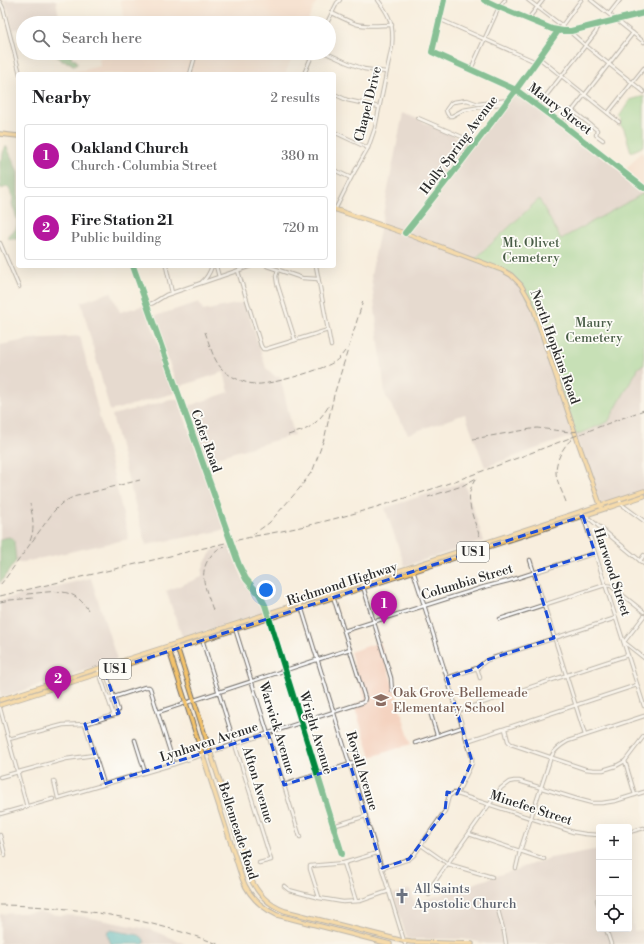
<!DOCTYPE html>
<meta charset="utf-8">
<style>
:root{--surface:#fff;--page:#f6f6f6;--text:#202124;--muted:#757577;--line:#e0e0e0;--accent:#b5179e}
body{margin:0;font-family:"Libre Bodoni",serif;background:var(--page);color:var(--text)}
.controls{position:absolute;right:12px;bottom:12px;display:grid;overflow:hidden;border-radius:4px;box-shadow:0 4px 16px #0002}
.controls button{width:36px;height:36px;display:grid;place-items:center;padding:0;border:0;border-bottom:1px solid var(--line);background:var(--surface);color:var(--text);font:20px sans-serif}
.you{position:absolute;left:266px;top:590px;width:14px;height:14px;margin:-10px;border:3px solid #fff;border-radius:50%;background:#1a73e8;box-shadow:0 0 0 6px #1a73e833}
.badge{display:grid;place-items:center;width:26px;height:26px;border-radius:50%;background:var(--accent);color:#fff;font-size:13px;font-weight:700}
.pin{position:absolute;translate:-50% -33px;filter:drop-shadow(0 1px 2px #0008)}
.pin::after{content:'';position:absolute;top:21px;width:14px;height:12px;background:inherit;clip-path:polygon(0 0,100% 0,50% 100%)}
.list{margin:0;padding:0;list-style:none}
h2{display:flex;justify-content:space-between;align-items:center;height:52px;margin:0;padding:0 16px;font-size:17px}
h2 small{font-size:13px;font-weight:400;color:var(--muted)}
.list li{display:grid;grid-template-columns:26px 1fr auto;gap:12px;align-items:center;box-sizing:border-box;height:64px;margin:0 8px 8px;padding:0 8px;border:1px solid var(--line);border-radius:4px}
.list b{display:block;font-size:15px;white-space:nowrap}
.list p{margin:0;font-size:13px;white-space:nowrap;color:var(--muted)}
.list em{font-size:13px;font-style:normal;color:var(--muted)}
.icon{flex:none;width:22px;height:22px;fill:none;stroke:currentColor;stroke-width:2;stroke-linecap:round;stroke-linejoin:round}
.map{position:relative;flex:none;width:644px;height:944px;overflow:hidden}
.search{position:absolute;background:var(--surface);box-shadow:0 4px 16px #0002;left:16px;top:16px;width:320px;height:44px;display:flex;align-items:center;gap:10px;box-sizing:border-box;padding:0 14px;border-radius:22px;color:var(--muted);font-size:15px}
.panel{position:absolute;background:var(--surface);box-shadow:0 4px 16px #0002;left:16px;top:72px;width:320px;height:196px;border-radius:4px}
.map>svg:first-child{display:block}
</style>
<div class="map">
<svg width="644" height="944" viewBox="0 0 644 944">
<rect width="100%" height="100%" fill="#fdfcf7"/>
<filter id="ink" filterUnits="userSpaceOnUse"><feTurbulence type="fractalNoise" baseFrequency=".025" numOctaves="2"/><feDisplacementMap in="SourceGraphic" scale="8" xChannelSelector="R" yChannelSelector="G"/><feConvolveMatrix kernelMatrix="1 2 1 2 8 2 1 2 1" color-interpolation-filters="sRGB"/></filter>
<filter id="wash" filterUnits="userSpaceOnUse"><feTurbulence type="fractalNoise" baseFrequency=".012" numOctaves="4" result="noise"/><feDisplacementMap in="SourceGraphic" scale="16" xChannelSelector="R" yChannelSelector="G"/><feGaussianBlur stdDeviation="0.9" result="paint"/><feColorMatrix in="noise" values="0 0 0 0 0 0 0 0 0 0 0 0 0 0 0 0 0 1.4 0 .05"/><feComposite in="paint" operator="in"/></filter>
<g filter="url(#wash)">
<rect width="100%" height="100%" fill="#f8eede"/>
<!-- built -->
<g fill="#f4d3c0">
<path d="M120 0H317L307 23H126Z"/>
<path d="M119 53H294L285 74H75L74 72 100 66 99 58Z"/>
<path d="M641 152 644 155V189L623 173Z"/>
<path d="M380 642 411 744 371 757 354 705 365 700 350 652Z"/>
</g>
<!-- industrial -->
<g fill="#d0c0bc">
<path d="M3 0H56L59 17 38 23H23V27L13 30 8 10Z"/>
<path d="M515 90 563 125 644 189V193L561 239 538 199 502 270 639 367 644 365V494L602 508 575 435 485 467 465 414 408 434 385 395 371 275 403 113 475 145Z"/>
<path d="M111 292 120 312 145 305 175 393 110 411 81 302Z"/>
<path d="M199 302 203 311 245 302 266 368 276 377 280 376 294 435 206 460 186 407 229 392 224 372 178 387 152 317Z"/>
<path d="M80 336 129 539 19 563 0 556V345L31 339Z"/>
<path d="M175 399H178L225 530 146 545 129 482 112 415Z"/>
<path d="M464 482 484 541 405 566 385 508Z"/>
<path d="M230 546 243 579 261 601 264 611 261 613 183 639 166 591 202 577V571L205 562 213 550Z"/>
<path d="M91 578 117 660 0 698V600Z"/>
<path d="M599 849V929H629V897L634 931 644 930V944H487L473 941 462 939H407L393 894 410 889 415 903 550 858Z"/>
<path d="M38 912 60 915 81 916 152 930 185 944H0V914Z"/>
</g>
<!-- green -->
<g fill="#8cce86" stroke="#5c7c58">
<path d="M644 96V144L642 147 631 152 624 129 620 125 622 120 619 117 630 100Z"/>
<path d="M644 193V365L639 367 608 422 576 435 534 310 524 291 510 275 475 259 539 199 561 239Z"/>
</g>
<!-- forest -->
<g fill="#71b173" stroke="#4e6e4f">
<path d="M59 53H71L72 59 76 60 77 62V64L74 66C72 64 69 62 66 62 61 61 59 60 56 55Z"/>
<path d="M4 147H7L18 172V239H9L8 236V235L15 230 17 225V219L12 204 13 198 9 188 6 187 2 189 0 187V160L2 159 4 148Z"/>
<path d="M9 537 13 539 14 541 16 561 0 583V540L4 538Z"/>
</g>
<!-- water -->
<path fill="#48b7c0" stroke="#3a7176" d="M111 930 139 935 143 938 145 942 144 944H111L107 934 108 931Z"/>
</g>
<g filter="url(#ink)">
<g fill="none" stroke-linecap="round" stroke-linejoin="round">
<defs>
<g id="minor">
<path d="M444 0 432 52 516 90 562 124 644 188"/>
<path d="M528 0 569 31 585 45 644 92"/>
<path d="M591 0 644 42"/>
<path d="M0 2 3 8 20 74"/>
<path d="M332 13C340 17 348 21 356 24 368 27 380 25 392 25"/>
<path d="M609 14 620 0"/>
<path d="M439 19 536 62"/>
<path d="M528 19 543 0"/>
<path d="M327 23 337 3 340 0"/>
<path d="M326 53 348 63 364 69 386 72"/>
<path d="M539 58 619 122"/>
<path d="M471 69 499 7 505 0"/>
<path d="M190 74 196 53"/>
<path d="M304 74 313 53"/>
<path d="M334 94 347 100 379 107"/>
<path d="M505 103 463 110 452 116H449L447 113 446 110 451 103 453 102 467 100 478 104 508 100"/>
<path d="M538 106 596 32 597 29 596 25"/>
<path d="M572 110 597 130 596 135 603 140"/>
<path d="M608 113 644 68"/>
<path d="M418 118 476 143"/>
<path d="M562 124 633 33"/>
<path d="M334 132 368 148"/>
<path d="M334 170 351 178"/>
<path d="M335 210 351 178 368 148 375 128 392 46C394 25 390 16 378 0"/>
<path d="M405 233C442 186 479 139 515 91 537 61 558 30 581 0"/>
<path d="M0 243 19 287"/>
<path d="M133 266 239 565 246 579 259 594 265 605 342 854"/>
<path d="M166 266 172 293"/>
<path d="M216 266 219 277"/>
<path d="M267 266 302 278 318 279"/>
<path d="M316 266 331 346"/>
<path d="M278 270 276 276 277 283 295 340"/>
<path d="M238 271 261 346 263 349H266L328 330"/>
<path d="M202 282C207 278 210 272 212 266"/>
<path d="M147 305 153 303 166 295 251 266"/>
<path d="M620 500 621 504 644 521"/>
<path d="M582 512 644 706"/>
<path d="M585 515 644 564"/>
<path d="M530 560 585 735"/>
<path d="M640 561 644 555"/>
<path d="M412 567 472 757V763L457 794"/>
<path d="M362 583 391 678 392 691"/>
<path d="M300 603 405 944"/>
<path d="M644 616 624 642 644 658"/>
<path d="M500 619 605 585 611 586 644 612"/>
<path d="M234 625 300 837"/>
<path d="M344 631 484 587 508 581 595 553"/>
<path d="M202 639 271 860 259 863"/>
<path d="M477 668 480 678"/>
<path d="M98 669 113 713 114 715"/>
<path d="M447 678 477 668 487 660 616 618"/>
<path d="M108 699 145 687H149L150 688 174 764"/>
<path d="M0 708 27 807"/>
<path d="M429 708 437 735"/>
<path d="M458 711 628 655"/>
<path d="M158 712 350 649"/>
<path d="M85 724 104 784"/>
<path d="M505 729 508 741 511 744 585 769 594 770H603L616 766 625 761 644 736"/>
<path d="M9 739 63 725 85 724 117 714 118 710 104 667"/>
<path d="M135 740 145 772"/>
<path d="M467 741 637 685"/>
<path d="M415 743 463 727"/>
<path d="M625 761 635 795"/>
<path d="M0 777 66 759 94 755"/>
<path d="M54 781 58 798"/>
<path d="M284 785 363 760"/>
<path d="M58 798 174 764 364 702 365 698 332 593"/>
<path d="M0 814 53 799"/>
<path d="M333 826 366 816"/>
<path d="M629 832 644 828"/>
<path d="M469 834 544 859"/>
<path d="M0 835 5 855"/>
<path d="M421 845 448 864 492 877"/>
<path d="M344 863 356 901"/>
<path d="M382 868 409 859 414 855 445 811 449 796 454 793 573 832 585 834 599 835"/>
<path d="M516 868 520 851 551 757C554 750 561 745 568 741L644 716"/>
<path d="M284 886 289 890 319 898 343 902 360 901 389 891"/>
<path d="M429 895 431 887 501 788 509 782 514 781H519L577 799 592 803H602L615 801 644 792"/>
<path d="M319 897 310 869V866L344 863 377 853"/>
<path d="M597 900 599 907"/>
<path d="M500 906 498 910 504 932 506 944"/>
<path d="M606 929 611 944"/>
</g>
<g id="major">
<path d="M484 0 499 7 552 29 563 31H571L644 13"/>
<path d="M0 134 18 136"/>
<path d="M334 209 407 234 502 270 511 275 521 285 529 299 533 307 576 436 601 507"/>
<path d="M177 647 250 877C257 893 268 905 285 911L403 941 411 942 472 944"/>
<path d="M169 650 242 878C248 895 260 907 277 915L390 944"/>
<path d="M0 700 159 649 644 491"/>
<path d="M0 705 169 651 644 496"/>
</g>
</defs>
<!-- minor casing -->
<use href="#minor" stroke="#736f6a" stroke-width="4.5"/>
<!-- major casing -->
<use href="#major" stroke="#736f6a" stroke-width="5.5"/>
<!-- minor -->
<use href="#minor" stroke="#fff" stroke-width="2.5"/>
<!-- major -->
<use href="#major" stroke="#f3c26a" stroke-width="3.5"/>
<!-- rail -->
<g stroke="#2b2b2b" stroke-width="1" stroke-dasharray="6 3" stroke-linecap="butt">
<path d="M205 332C210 345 213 361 224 371 231 377 244 383 254 384 268 386 322 370 334 362 338 360 342 355 345 351"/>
<path d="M288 435C293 433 299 432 304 430 316 425 324 414 330 404"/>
<path d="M473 439 537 428 570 432 580 431"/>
<path d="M476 479C462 496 474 519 480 537"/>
<path d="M428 497 462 486 478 477"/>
<path d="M566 502C563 493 556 481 556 472 556 460 563 446 572 439"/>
<path d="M252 535 269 523 299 489 313 470 325 436 334 395 363 301"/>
<path d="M30 541C35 529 33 517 30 504"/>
<path d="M0 585 5 579 54 511 62 503 73 497 140 480"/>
<path d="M27 594C52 592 73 585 88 610"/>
<path d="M0 596 255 536C390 513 516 457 644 410"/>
<path d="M0 602 10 600 34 598"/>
<path d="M213 610C207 592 197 574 210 557 214 552 218 548 225 546"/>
<path d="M0 905C76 906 146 918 218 944"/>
</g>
<defs>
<g id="cycleway">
<path d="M444 0 432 52 516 90 562 124 644 188"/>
<path d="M484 0 499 7 552 29 563 31H571L644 13"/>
<path d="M405 233C458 167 510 100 558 31"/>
<path d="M133 266 239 565 246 579 259 594 265 605 342 854"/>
</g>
</defs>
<!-- cycleway casing -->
<use href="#cycleway" stroke="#fdfcf7" stroke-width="8"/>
<!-- cycleway -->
<use href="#cycleway" stroke="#00873e" stroke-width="6"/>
</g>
</g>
<!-- marked area -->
<path d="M0 0H644V944H0ZM583 516 595 553 534 572 554 638 487 660 477 668 447 678 472 761 457 794 447 792 445 811 409 859 382 868 350 764 284 785 268 733 104 784 85 724 119 713 105 672Z" fill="#f8eede" fill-opacity=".55" fill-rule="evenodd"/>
<path fill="none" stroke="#1d4ed8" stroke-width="3" stroke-dasharray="8 5" stroke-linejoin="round" d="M583 516 595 553 534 572 554 638 487 660 477 668 447 678 472 761 457 794 447 792 445 811 409 859 382 868 350 764 284 785 268 733 104 784 85 724 119 713 105 672Z"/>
<!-- icons -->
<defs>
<symbol id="school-bare" viewBox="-9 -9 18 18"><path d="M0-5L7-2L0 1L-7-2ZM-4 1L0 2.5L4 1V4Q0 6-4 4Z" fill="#8d6e63" stroke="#fdfcf7" stroke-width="2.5" paint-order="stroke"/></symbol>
<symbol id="church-bare" viewBox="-9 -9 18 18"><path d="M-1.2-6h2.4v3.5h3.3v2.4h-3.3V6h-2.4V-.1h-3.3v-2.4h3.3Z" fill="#6b7280" stroke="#fdfcf7" stroke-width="2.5" paint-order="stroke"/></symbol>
</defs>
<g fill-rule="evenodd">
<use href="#school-bare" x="370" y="689" width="22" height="22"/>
<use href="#church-bare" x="391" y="885" width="22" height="22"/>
</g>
<g text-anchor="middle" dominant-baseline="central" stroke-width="3.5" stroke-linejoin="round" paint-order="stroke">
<!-- shield labels -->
<g fill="#fdfcf7" stroke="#6a6a68" stroke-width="1">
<rect x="457" y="542" width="32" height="20" rx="3"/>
<rect x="99" y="659" width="32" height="20" rx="3"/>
</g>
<g font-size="12" font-weight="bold" fill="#2b2b2b">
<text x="473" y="552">US 1</text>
<text x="115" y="669">US 1</text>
</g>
<!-- street labels -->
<g font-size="13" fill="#2b2b2b" stroke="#fdfcf7">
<text transform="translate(368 104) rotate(-76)">Chapel Drive</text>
<text transform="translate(560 109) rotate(37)">Maury Street</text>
<text transform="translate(459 145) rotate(-53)">Holly Spring Avenue</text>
<text transform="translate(555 347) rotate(70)">North Hopkins Road</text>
<text transform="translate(206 441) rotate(70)">Cofer Road</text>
<text transform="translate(612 572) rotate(72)">Harwood Street</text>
<text transform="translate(467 582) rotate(-17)">Columbia Street</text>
<text transform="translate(342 584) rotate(-18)">Richmond Highway</text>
<text transform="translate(277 728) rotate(73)">Warwick Avenue</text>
<text transform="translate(316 733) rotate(73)">Wright Avenue</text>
<text transform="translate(209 742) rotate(-18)">Lynhaven Avenue</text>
<text transform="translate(362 771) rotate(73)">Royall Avenue</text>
<text transform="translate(258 785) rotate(73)">Afton Avenue</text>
<text transform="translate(531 808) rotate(18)">Minefee Street</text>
<text transform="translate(238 831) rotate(72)">Bellemeade Road</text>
</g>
<!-- park labels -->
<g font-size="13" fill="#485c46" stroke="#fdfcf7">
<text x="531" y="243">Mt. Olivet<tspan x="531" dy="15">Cemetery</tspan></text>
<text x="594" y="323">Maury<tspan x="594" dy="15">Cemetery</tspan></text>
</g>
<!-- education labels -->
<g font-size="13" fill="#785e54" stroke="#fdfcf7" text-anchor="start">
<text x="393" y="693">Oak Grove-Bellemeade<tspan x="393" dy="15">Elementary School</tspan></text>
</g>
<!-- worship labels -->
<g font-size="13" fill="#5b616d" stroke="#fdfcf7" text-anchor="start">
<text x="414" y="889">All Saints<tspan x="414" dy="15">Apostolic Church</tspan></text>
</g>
</g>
</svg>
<div class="controls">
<button>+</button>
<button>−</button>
<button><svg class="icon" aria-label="locate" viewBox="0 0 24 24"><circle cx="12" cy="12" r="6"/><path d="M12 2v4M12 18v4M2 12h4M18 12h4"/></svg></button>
</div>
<div class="you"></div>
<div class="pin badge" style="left:384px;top:624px">1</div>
<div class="pin badge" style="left:58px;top:699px">2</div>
<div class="search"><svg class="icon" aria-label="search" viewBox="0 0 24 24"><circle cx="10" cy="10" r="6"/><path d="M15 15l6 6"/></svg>Search here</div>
<section class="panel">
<h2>Nearby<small>2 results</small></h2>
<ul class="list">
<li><span class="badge">1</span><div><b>Oakland Church</b><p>Church · Columbia Street</p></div><em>380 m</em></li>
<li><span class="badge">2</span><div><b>Fire Station 21</b><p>Public building</p></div><em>720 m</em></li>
</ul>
</section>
</div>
